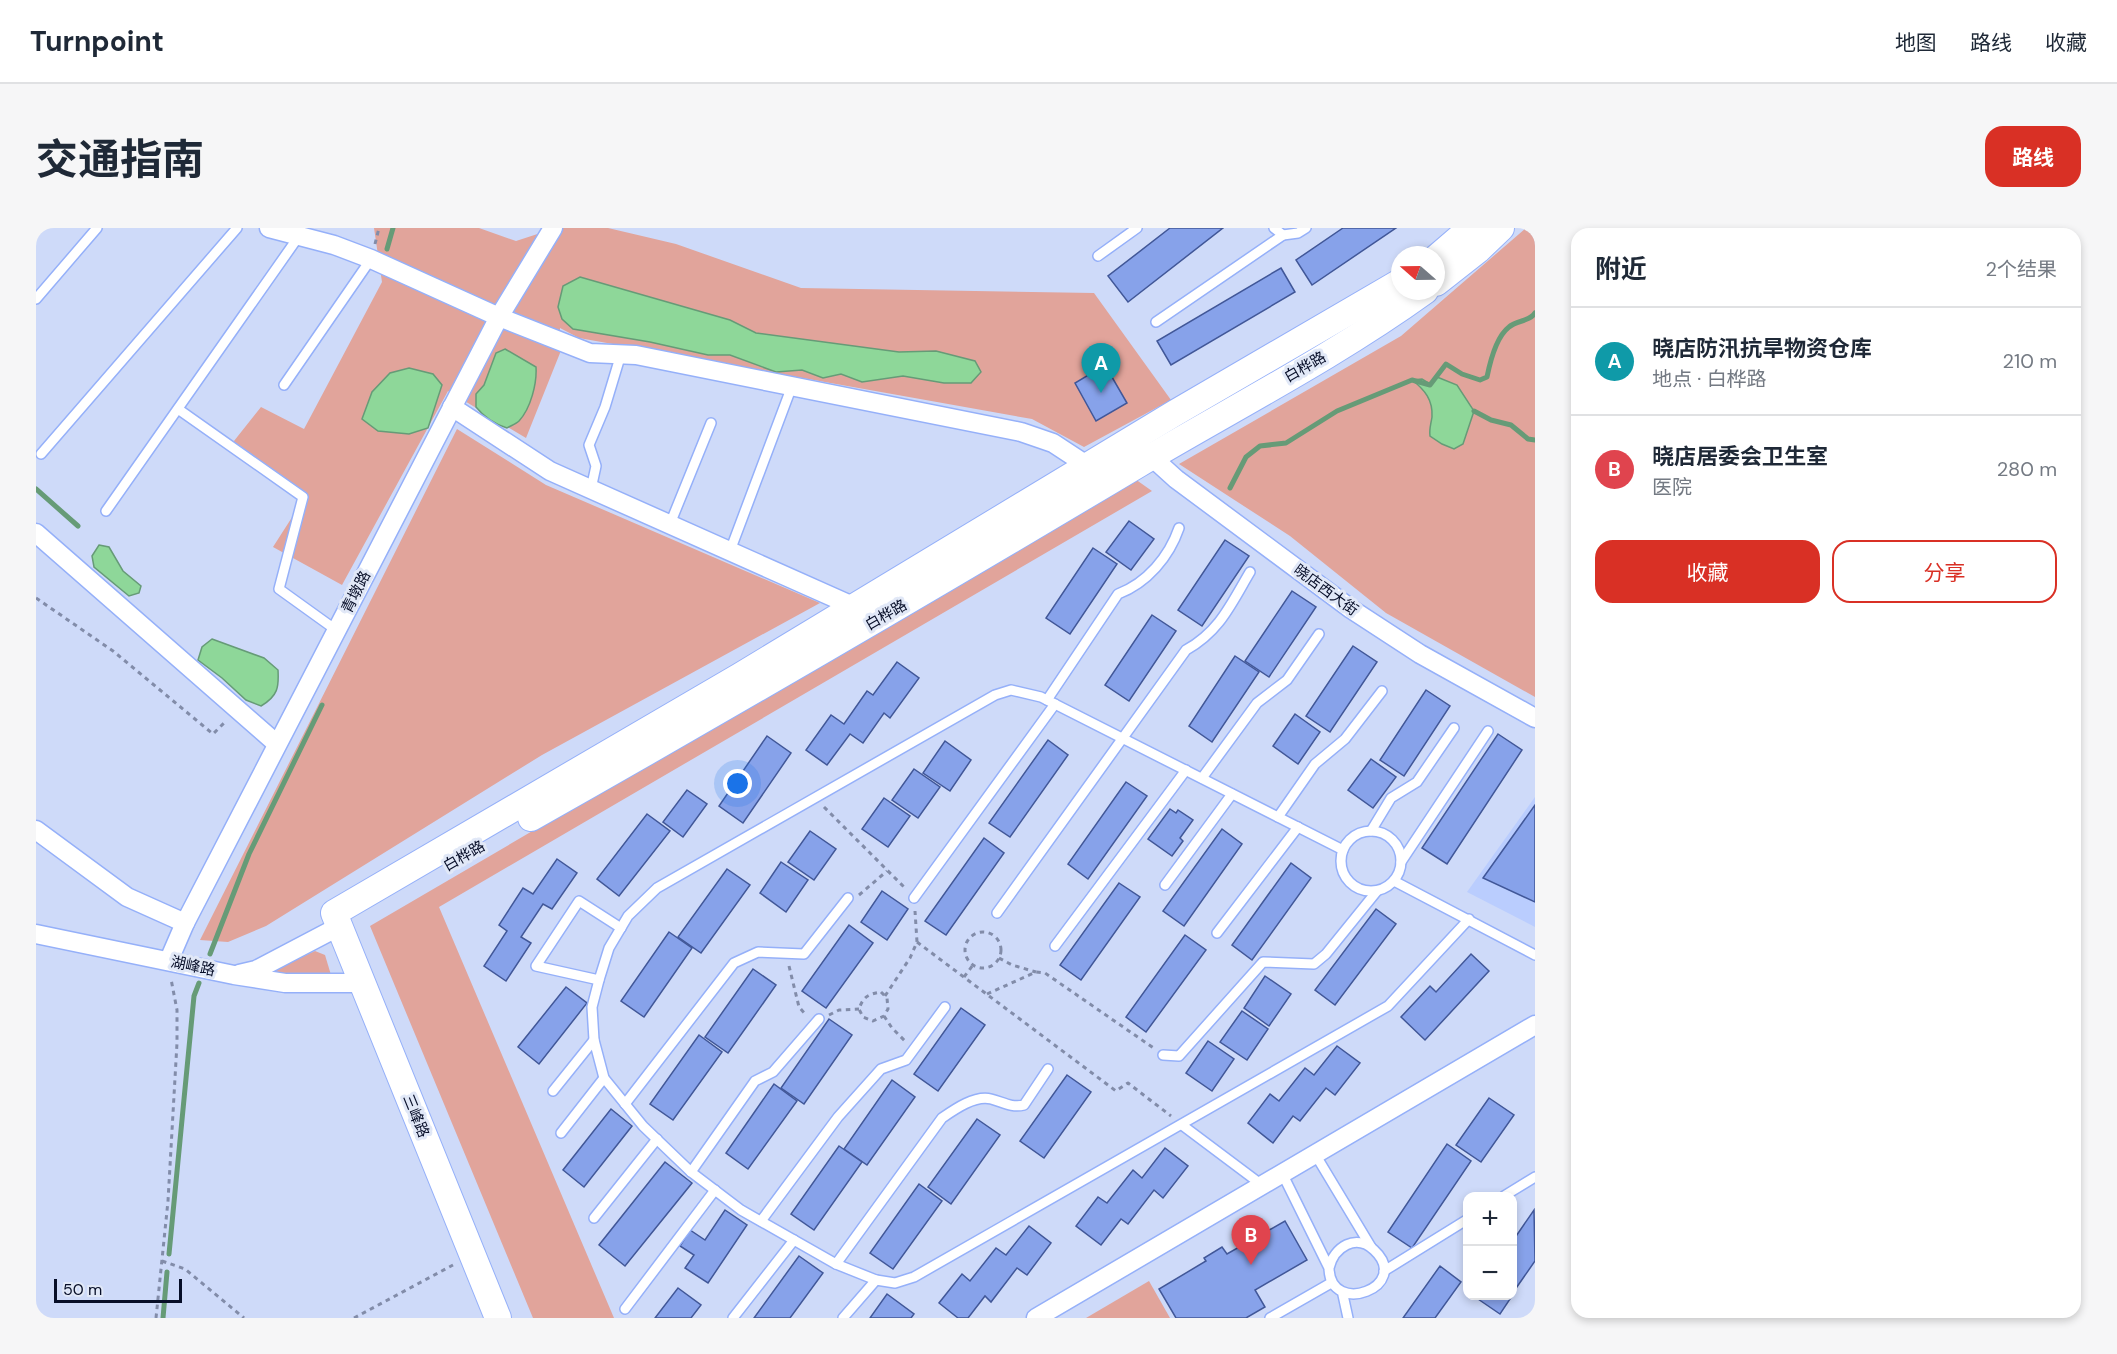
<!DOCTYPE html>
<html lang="zh">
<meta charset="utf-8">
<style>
:root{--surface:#fff;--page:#f6f6f7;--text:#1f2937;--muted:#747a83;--line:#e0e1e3;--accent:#d93025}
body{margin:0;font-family:"DM Sans","Noto Sans SC",sans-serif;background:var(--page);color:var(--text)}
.controls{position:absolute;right:18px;bottom:18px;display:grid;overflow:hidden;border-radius:12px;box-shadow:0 3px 9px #0003}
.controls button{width:54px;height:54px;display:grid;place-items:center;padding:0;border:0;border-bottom:2px solid var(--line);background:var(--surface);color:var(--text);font:30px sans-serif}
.compass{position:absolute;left:1355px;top:18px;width:54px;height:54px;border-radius:50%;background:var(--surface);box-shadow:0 3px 9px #0003;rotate:290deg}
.scale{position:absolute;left:18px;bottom:15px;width:128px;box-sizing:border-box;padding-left:6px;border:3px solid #070e28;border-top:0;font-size:16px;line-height:21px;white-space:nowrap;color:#070e28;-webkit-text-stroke:4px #e1e8f7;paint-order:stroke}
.you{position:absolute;left:702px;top:556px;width:21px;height:21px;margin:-15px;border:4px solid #fff;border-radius:50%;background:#1a73e8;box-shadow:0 0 0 9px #1a73e833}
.badge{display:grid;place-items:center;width:39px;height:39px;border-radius:50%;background:var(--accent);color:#fff;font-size:20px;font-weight:700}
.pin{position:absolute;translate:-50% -50px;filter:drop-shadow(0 2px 3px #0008)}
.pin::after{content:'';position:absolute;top:32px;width:21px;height:18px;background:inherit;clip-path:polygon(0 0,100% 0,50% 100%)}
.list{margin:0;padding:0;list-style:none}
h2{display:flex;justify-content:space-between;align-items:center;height:78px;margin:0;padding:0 24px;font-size:26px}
h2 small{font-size:20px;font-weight:400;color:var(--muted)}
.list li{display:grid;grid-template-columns:39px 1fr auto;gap:18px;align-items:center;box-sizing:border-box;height:108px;padding:0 24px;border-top:2px solid var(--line)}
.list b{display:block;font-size:22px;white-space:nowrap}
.list p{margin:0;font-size:20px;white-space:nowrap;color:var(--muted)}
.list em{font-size:20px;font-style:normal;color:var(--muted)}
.actions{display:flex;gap:12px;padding:18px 24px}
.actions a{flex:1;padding:14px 0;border:2px solid var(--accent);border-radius:18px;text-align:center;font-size:21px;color:var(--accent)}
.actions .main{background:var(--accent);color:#fff}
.map{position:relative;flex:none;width:1499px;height:1090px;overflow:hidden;border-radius:18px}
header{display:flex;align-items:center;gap:36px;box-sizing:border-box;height:84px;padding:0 30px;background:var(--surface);border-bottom:2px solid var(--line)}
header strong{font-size:28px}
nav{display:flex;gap:33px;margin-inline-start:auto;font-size:21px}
.intro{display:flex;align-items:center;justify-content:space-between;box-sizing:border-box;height:144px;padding:0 36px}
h1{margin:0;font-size:42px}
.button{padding:15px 27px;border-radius:18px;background:var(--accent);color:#fff;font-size:21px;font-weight:700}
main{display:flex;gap:36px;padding:0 36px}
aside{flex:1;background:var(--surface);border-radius:18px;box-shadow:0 3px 9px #0003}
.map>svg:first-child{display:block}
</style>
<header>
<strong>Turnpoint</strong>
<nav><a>地图</a><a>路线</a><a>收藏</a></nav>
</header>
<div class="intro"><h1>交通指南</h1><a class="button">路线</a></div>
<main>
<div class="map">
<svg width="1499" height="1090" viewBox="0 0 1499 1090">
<rect width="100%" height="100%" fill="#cedaf9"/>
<!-- built -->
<path fill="#bacdfe" d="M1499 569V699L1431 664Z"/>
<!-- green -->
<g fill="#e1a49b">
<path d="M338 0H443L480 13 520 0H572L640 16 765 60 1058 65 1135 172 1048 219 996 191 543 110 524 100V125L490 210 412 163 306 357 237 319 269 269 194 218 225 179 268 201 346 54Z"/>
<path d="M1490 0H1499V469L1350 385 1254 308 1143 236 1365 108Z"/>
<path d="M421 201 510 257 784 375 506 527 230 698 192 714 164 712Z"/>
<path d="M1099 251 1116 263 403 679 578 1090H497L334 698Z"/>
<path d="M279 723 289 727 295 747 291 749 231 745Z"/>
<path d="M1113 1053 1134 1090H1050Z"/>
</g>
<!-- water -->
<g fill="#8ed799" stroke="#669b77" stroke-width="1.5">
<path d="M544 49 694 92 720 105 863 124 900 123 939 133 945 144 935 155H908L867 148 826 154 805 146 787 150 766 142 740 144 694 127H672L614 114 537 101 526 91 522 79 527 58Z"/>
<path d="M469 121 500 139C501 155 495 180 483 193 480 196 474 198 471 200 458 196 448 189 440 179V166L448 157 460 125Z"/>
<path d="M373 140 397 146 406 157 392 200 373 206 342 203 326 191 336 164 354 145Z"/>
<path d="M1401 149 1421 157 1438 183 1427 216 1418 221 1406 216 1394 208C1393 201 1395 196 1396 189 1397 172 1389 162 1376 152L1386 151 1394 156Z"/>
<path d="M63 317 73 319 87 343 105 358 103 365 93 368 58 339 56 328Z"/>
<path d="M176 411 228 430 242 442C243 459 242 468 225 478L210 472 186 450 162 432 166 419Z"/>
</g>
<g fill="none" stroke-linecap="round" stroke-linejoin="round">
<!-- stream -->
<g stroke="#669b77" stroke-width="5">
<path d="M351 21 357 0"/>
<path d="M1438 183 1455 192 1475 197 1492 211 1499 212"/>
<path d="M1194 260 1210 229 1224 218 1250 215 1301 183 1376 152 1394 157 1410 136 1426 146 1444 152 1451 149C1454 134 1460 109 1473 99 1481 92 1493 94 1499 85"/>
<path d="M0 261 42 298"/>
<path d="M174 726 213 626 286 477"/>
<path d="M133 1026 158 768 163 755"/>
<path d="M127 1090 131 1044"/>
</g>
</g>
<!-- building -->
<g fill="#87a2ea" stroke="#415798" stroke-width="1.5">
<path d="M1134 0H1187L1092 74 1072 48Z"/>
<path d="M1307 0H1360L1276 57 1260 32Z"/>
<path d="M1245 40 1259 64 1135 137 1121 113Z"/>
<path d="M1069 137 1091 175 1060 193 1039 155Z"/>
<path d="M1093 293 1118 311 1095 342 1070 324Z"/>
<path d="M1189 312 1213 328 1166 398 1142 382Z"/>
<path d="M1057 320 1081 336 1034 406 1010 390Z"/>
<path d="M1256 363 1280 379 1233 449 1209 433Z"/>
<path d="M1116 387 1140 403 1093 473 1069 457Z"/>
<path d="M1317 418 1341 434 1294 504 1270 488Z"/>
<path d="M1199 428 1223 444 1176 514 1153 498Z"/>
<path d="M861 434 883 450 854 490 848 485 827 515 814 506 791 537 770 522 795 487 808 496 831 463 837 467Z"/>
<path d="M1390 462 1414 478 1368 548 1344 532Z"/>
<path d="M1259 486 1284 504 1262 536 1237 518Z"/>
<path d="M1462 506 1486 522 1411 636 1386 620Z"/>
<path d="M731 508 755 525 707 595 683 578Z"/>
<path d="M1012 512 1032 527 974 609 953 595Z"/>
<path d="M909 513 935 532 914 563 887 545Z"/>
<path d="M1335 531 1360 549 1337 580 1312 562Z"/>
<path d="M878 541 904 559 882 590 856 572Z"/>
<path d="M1090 554 1111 568 1052 651 1032 636Z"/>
<path d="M651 562 671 576 647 609 627 594Z"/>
<path d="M848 570 874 588 852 619 826 601Z"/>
<path d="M1499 577V674L1447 650Z"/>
<path d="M1134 581 1140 585 1142 582 1157 592 1144 610 1147 613 1136 628 1112 611Z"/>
<path d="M611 586 634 603 583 668 561 651Z"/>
<path d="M1186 601 1206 616 1148 698 1127 683Z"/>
<path d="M774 603 800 621 778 652 752 634Z"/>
<path d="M948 610 968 625 910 707 889 693Z"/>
<path d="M521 631 541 645 516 681 507 676 485 709 495 715 470 753 448 738 471 703 463 697 487 660 497 666Z"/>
<path d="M745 634 772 652 750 684 724 665Z"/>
<path d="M1255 635 1275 650 1216 732 1196 717Z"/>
<path d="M691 641 714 657 665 725 642 709Z"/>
<path d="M1083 655 1104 669 1045 752 1024 737Z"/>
<path d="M846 663 872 681 851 712 825 694Z"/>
<path d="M1340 681 1360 696 1299 777 1279 762Z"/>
<path d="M813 697 837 715 790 780 766 763Z"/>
<path d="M633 704 656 720 608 789 585 773Z"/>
<path d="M1149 707 1170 722 1110 804 1090 789Z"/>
<path d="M1435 726 1453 743 1389 812 1365 789 1394 758 1400 764Z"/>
<path d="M717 741 740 757 692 825 669 809Z"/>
<path d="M1229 748 1255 766 1233 798 1208 780Z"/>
<path d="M530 759 551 775 503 836 482 819Z"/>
<path d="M925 780 949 797 902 863 878 846Z"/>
<path d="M1206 783 1232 801 1211 832 1184 814Z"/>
<path d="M793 791 816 807 768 876 745 860Z"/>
<path d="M663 807 686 824 637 892 614 876Z"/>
<path d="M1172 813 1198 831 1176 863 1150 845Z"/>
<path d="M1301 818 1324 835 1299 867 1290 860 1264 893 1257 888 1237 915 1212 895 1234 866 1243 873 1269 840 1278 847Z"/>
<path d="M1031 847 1055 864 1008 930 984 913Z"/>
<path d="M856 852 879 869 831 937 808 921Z"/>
<path d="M738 856 761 873 712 941 690 925Z"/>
<path d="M1453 870 1478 887 1445 934 1420 917Z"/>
<path d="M575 881 596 898 548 959 527 942Z"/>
<path d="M941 891 964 907 915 976 892 959Z"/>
<path d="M1411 916 1435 933 1376 1020 1352 1004Z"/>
<path d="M803 918 826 934 778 1002 755 986Z"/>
<path d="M1129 920 1152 938 1127 970 1118 962 1092 996 1085 991 1065 1017 1040 998 1062 969 1071 975 1097 942 1106 950Z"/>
<path d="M629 934 656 955 589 1038 563 1017Z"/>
<path d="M883 956 906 973 857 1041 834 1025Z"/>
<path d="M689 982 711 997 672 1055 649 1040 658 1027 644 1018 654 1002 669 1012Z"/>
<path d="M1498 982 1499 1033 1476 1066V1014Z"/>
<path d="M1249 993 1271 1032 1219 1062 1229 1079 1210 1090H1140L1123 1061 1170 1033 1168 1030 1186 1019 1191 1026Z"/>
<path d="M993 998 1015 1015 991 1047 981 1040 955 1074 949 1068 932 1090H922L903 1075 926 1046 934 1053 960 1020 970 1027Z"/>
<path d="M763 1028 787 1045 754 1090H718Z"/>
<path d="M1404 1038 1425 1054 1399 1090H1367Z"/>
<path d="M642 1060 665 1077 655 1090H619Z"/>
<path d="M851 1066 878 1086 875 1090H834Z"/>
<path d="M1440 1068H1476L1464 1086 1439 1069Z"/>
</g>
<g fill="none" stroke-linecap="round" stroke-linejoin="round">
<defs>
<g id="lane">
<path d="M1238 0 1247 7 1262 5 1270 0"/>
<path d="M1062 28 1101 0"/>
<path d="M0 71 61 0"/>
<path d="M1120 94 1247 7"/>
<path d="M248 157 335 31"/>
<path d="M142 181 267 269 243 361 300 402"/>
<path d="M5 226 201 0"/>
<path d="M555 261 560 238 553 217 569 179 585 126"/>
<path d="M70 283 263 8"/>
<path d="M634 296 675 195"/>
<path d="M694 323 756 158"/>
<path d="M1011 472 1082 366C1111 355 1133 329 1143 300"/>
<path d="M1166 550 1221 475 1251 452 1283 406"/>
<path d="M1242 589 1279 536 1309 511 1346 463"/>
<circle cx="1335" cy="633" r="30"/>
<path d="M1335 603 1355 570 1381 554 1418 500"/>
<path d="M1307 622 1005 469 975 462 959 467 621 660 592 688 573 720 563 752 556 779 558 812 568 850 607 898 655 944 705 982 800 1036 840 1052 859 1055 878 1049 1352 778 1433 691"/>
<path d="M1365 634 1452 503"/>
<path d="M1358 653 1499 727"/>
<path d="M1129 657 1196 566"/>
<path d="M878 670 1019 476"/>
<path d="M961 685 1150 422C1184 403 1195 376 1214 344"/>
<path d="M1181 705 1262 599"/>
<path d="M1019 718 1150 542"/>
<path d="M563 752 500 738 543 673 585 700"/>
<path d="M1127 827 1143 828 1227 734 1278 736 1290 726 1341 663"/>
<path d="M517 863 558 812"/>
<path d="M589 876 698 735 722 724 768 726 812 670"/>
<path d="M1146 897 1226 957"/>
<path d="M525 905 568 850"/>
<path d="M1279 926 1335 1019"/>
<path d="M655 944 719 853 737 844 783 791"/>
<path d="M1246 945 1293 1040C1294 1090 1377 1058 1338 1022 1320 1005 1298 1019 1293 1040"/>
<path d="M1468 968 1499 949"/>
<path d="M558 990 621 911"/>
<path d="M725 993 802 889 845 841 870 832 909 779"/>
<path d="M800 1036 906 890C919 881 939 867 955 871 967 874 975 880 988 877L1012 841"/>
<path d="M1348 1043 1432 991"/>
<path d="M1307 1067 1312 1090"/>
<path d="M589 1081 679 962"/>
<path d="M697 1090 758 1012"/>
<path d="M807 1090 840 1052"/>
<path d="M1234 1090 1295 1055"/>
</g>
<g id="street">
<path d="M233 0 298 17 335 31 463 89 554 125 600 127 985 204 1017 215 1052 238"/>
<path d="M416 179 514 243 819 379"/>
<path d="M1108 222 1140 251 1315 381 1384 426 1499 490"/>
<path d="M0 305 241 516"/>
<path d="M0 602 91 669 149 695"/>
<path d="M0 706 198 747 249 755H327"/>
<path d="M133 732 149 695 463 89 517 0"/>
<path d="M203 746 220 742 304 698"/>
<path d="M1000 1090 1499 797"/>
</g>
<g id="secondary">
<path d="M1400 30 1435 0"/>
<path d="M1400 55 1442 22 1465 0"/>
<path d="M495 590C700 474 902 356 1103 236 1199 179 1299 128 1389 63"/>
<path d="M462 1090 298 685 704 448 1139 185 1364 54"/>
</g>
</defs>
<!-- lane casing -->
<use href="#lane" stroke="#95b0f9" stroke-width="12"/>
<!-- street casing -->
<use href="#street" stroke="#95b0f9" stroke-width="21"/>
<!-- secondary casing -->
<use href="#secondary" stroke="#95b0f9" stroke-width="28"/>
<!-- path -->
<g stroke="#828ca9" stroke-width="3" stroke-dasharray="4.5 4.5" stroke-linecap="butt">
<path d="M339 16 343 0"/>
<path d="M0 370 77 423 177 506 190 493"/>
<path d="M788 579 870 661"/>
<path d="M823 667 851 643"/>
<circle cx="947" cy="722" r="18"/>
<path d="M881 714 1080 863 1092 855 1135 888"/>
<path d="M963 730 976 737 1000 744"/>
<path d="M753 738 763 779 770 787"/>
<path d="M928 749 937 737"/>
<path d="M845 764 851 770 852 781 848 788 837 793 827 789 823 781C827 769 832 766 845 764Z"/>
<path d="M951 766 1000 744 1009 745 1119 821"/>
<path d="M849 768 874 730 881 714 879 683"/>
<path d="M793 787 803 782 823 781"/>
<path d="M848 788 856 800 870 814"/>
<path d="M126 1033 149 1041 208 1090"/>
<path d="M120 1090 132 973 141 815V782L135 751"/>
<path d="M318 1090 417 1037"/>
</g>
<!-- lane -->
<use href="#lane" stroke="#fff" stroke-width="9"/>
<!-- street -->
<use href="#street" stroke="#fff" stroke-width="18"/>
<!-- secondary -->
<use href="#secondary" stroke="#fff" stroke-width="26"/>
</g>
<g text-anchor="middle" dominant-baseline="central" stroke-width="6" stroke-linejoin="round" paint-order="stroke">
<!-- street labels -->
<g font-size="15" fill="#070e28" stroke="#e1e8f7">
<text transform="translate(1269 139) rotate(-30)">白桦路</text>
<text transform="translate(1290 362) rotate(36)">晓店西大街</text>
<text transform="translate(320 364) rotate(-63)">青墩路</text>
<text transform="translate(850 387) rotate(-30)">白桦路</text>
<text transform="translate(428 628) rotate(-30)">白桦路</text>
<text transform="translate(157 738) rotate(12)">湖峰路</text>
<text transform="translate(380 888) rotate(68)">三峰路</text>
</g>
</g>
</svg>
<div class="controls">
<button>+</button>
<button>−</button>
</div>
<svg class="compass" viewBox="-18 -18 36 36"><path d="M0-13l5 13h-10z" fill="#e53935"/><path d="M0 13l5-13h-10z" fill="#747a83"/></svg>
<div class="scale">50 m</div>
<div class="you"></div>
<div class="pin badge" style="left:1065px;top:165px;background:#0f9aa8">A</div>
<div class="pin badge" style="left:1215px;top:1037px;background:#e0444e">B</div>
</div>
<aside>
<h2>附近<small>2个结果</small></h2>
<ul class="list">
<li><span class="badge" style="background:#0f9aa8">A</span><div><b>晓店防汛抗旱物资仓库</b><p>地点 · 白桦路</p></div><em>210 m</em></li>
<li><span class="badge" style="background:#e0444e">B</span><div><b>晓店居委会卫生室</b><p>医院</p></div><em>280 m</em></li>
</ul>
<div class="actions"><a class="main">收藏</a><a>分享</a></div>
</aside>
</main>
